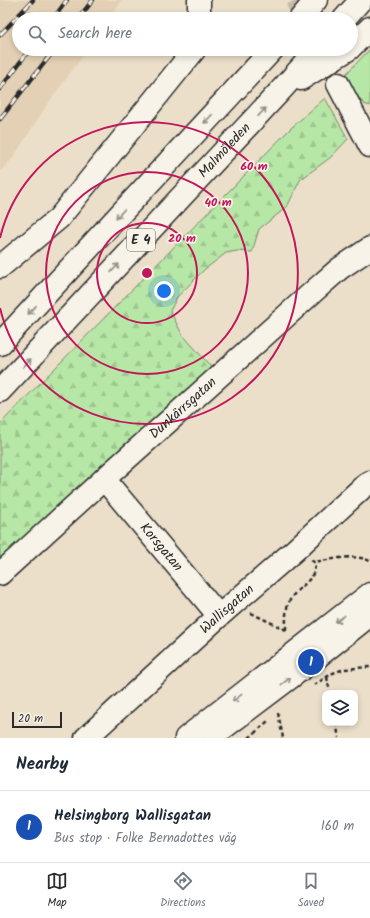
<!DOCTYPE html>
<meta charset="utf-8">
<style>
:root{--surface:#fff;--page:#f6f6f7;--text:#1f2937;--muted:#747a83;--line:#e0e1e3;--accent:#2b2b2b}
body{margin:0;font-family:Kalam,sans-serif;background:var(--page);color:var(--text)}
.controls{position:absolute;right:12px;bottom:12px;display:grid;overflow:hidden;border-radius:8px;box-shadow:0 2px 6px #0003}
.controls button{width:36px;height:36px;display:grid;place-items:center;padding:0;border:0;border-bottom:1px solid var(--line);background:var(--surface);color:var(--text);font:20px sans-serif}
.scale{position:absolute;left:12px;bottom:10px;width:50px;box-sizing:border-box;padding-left:4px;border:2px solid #2b2b2b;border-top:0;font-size:11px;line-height:14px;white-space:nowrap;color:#2b2b2b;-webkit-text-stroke:3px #f7f3e8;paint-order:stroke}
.you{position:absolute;left:164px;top:291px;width:14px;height:14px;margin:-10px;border:3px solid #fff;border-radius:50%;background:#1a73e8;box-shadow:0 0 0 6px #1a73e833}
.badge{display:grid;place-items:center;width:26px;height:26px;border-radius:50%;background:var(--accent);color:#fff;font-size:13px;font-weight:700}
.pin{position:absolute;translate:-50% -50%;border:2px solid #fff;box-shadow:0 1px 4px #0006}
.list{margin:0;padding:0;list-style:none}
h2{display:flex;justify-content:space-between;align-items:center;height:52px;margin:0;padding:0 16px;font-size:17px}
h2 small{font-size:13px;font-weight:400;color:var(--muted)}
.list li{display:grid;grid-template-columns:26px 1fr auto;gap:12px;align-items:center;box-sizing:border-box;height:72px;padding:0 16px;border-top:1px solid var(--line)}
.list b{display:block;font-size:15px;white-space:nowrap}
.list p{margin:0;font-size:13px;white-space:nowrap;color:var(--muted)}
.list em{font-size:13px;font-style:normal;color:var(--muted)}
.icon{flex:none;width:22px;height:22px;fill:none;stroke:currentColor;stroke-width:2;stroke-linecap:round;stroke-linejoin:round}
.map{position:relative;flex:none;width:370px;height:738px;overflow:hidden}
.search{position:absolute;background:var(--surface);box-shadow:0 2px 6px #0003;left:12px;right:12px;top:12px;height:44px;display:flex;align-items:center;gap:10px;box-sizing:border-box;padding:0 14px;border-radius:22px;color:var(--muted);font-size:15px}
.sheet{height:124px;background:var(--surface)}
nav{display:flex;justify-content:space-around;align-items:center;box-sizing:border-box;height:56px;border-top:1px solid var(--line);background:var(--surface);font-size:11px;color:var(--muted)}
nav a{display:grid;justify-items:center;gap:2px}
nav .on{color:var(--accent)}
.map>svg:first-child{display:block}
</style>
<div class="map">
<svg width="370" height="738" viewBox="0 0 370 738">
<defs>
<pattern id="forest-firs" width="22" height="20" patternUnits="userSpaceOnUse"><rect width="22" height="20" fill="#b7e7a6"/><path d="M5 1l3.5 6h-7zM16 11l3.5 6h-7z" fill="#9ec68f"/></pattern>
</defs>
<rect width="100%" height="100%" fill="#ecdfca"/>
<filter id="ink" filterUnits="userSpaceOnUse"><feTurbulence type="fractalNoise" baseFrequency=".025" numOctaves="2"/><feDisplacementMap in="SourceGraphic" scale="8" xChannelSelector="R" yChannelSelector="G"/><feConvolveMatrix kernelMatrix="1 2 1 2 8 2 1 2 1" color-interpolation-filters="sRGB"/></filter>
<g filter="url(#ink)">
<!-- built -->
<path fill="#e4d1b5" d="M0 0H123L109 19H19V49H88L47 105 13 158 0 172Z"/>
<!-- green -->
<path fill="#b7e7a6" stroke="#718968" d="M370 49V106L364 104 343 77Z"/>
<!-- forest -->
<path fill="url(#forest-firs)" stroke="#718968" d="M325 98 348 139 331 157 300 180 287 207 259 229 252 252 237 251 226 253 205 269 177 297 170 311 182 334 212 368 0 563V424L291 128Z"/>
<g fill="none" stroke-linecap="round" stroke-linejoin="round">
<!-- minor-tunnel -->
<path stroke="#c5bbaa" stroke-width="22" stroke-dasharray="22 11" stroke-linecap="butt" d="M296 0 305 19"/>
<defs>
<g id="minor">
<path d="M199 19V0"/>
<path d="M338 84 370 146"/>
<path d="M0 267 59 218 195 49"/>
<path id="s1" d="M104 479 219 616"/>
<path id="s2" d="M0 574 104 479 314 291 339 269 370 248"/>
<path d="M214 735 311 662 370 615"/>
<path id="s3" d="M86 738 219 616 295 550 362 488 370 482"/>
<path d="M186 738 370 594"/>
</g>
<g id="highway">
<path d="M300 19 316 0"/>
<path d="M344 19 361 0"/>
<path d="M351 47 370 28"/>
<path d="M301 79 349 49"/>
<path d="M0 344 273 49"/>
<path id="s4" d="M0 391 282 89 318 49"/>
</g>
</defs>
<!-- minor casing -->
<use href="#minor" stroke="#2b2b2b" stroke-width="25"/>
<!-- highway casing -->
<use href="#highway" stroke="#2b2b2b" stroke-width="25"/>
<!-- path -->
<g stroke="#2b2b2b" stroke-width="2.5" stroke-dasharray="4 3" stroke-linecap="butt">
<path d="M311 560 314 562C332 560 353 553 370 561"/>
<path d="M251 613 286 630"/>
<path d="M286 630C286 620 285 611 289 602 296 586 319 580 314 562"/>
<path d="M327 677 330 693"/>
<path d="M314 685 333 673 344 669 370 667"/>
<path d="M278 713 283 738"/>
<path d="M336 723 339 738"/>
<path d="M249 738 268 721"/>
</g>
<!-- minor -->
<use href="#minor" stroke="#f7f3e8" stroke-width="22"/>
<!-- highway -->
<use href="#highway" stroke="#f7f3e8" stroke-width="22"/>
<defs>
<g id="rail">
<path d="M53 19 67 0"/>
<path d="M78 19 93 0"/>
<path d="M0 35 33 0"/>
<path d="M0 89 30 49"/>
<path d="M0 119 55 49"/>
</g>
</defs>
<!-- rail casing -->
<use href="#rail" stroke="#2b2b2b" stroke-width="4.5"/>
<!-- rail -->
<use href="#rail" stroke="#f7f3e8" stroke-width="3" stroke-dasharray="9" stroke-linecap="butt"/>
</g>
<!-- one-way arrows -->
<defs><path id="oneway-shaft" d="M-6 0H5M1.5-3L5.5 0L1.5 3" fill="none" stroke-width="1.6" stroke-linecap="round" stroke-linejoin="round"/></defs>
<g stroke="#918f8a">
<use href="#oneway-shaft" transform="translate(262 112) rotate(-47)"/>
<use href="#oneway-shaft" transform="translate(208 119) rotate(133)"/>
<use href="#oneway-shaft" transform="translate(120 214) rotate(133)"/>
<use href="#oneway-shaft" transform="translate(115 268) rotate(-47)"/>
<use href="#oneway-shaft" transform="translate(32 310) rotate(133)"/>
<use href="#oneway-shaft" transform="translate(27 363) rotate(-47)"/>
<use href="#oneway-shaft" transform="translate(340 619) rotate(143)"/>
<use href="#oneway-shaft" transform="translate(286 681) rotate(-37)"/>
<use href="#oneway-shaft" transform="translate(237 698) rotate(142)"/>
</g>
</g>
<!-- distance rings -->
<g fill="none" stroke="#c2185b" stroke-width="2">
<circle cx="147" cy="273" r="50"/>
<circle cx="147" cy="273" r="101"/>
<path d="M0 238A151 151 0 1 1 0 308"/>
</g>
<g text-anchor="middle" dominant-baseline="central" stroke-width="3.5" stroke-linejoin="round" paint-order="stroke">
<!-- shield labels -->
<rect fill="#f7f3e8" stroke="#686764" stroke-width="1" x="127" y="229" width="28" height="22" rx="3"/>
<g font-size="13" font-weight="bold" fill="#2b2b2b">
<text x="141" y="240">E 4</text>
</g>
<!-- street labels -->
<g font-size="14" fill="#2b2b2b" stroke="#f7f3e8">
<text stroke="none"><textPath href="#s4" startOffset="329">Malmöleden</textPath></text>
<text stroke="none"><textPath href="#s2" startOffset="247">Dunkärrsgatan</textPath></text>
<text stroke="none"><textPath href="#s1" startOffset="89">Korsgatan</textPath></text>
<text stroke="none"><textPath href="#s3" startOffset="191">Wallisgatan</textPath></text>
</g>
</g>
<circle cx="147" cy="273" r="6" fill="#c2185b" stroke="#f7f3e8" stroke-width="2"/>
<g font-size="12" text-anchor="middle" font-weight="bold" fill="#c2185b" stroke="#f7f3e8" stroke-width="3.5" stroke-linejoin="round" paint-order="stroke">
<text x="254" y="170">60 m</text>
<text x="218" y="206">40 m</text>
<text x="182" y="242">20 m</text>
</g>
</svg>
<div class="controls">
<button><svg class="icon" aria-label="layers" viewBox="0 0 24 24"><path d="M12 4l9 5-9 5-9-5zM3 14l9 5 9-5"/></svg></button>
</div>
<div class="scale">20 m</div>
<div class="you"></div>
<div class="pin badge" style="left:311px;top:662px;background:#1a4fb4">1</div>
<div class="search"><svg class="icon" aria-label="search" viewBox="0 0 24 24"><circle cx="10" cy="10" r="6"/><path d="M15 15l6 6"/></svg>Search here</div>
</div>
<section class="sheet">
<h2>Nearby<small></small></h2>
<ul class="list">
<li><span class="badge" style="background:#1a4fb4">1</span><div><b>Helsingborg Wallisgatan</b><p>Bus stop · Folke Bernadottes väg</p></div><em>160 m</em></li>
</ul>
</section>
<nav>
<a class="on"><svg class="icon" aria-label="map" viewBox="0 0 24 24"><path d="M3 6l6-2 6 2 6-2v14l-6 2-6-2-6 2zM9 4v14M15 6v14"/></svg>Map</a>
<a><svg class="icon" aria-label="directions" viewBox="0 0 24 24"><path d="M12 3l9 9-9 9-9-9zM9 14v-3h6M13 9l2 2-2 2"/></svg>Directions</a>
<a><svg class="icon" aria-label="saved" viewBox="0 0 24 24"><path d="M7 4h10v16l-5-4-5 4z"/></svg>Saved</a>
</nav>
